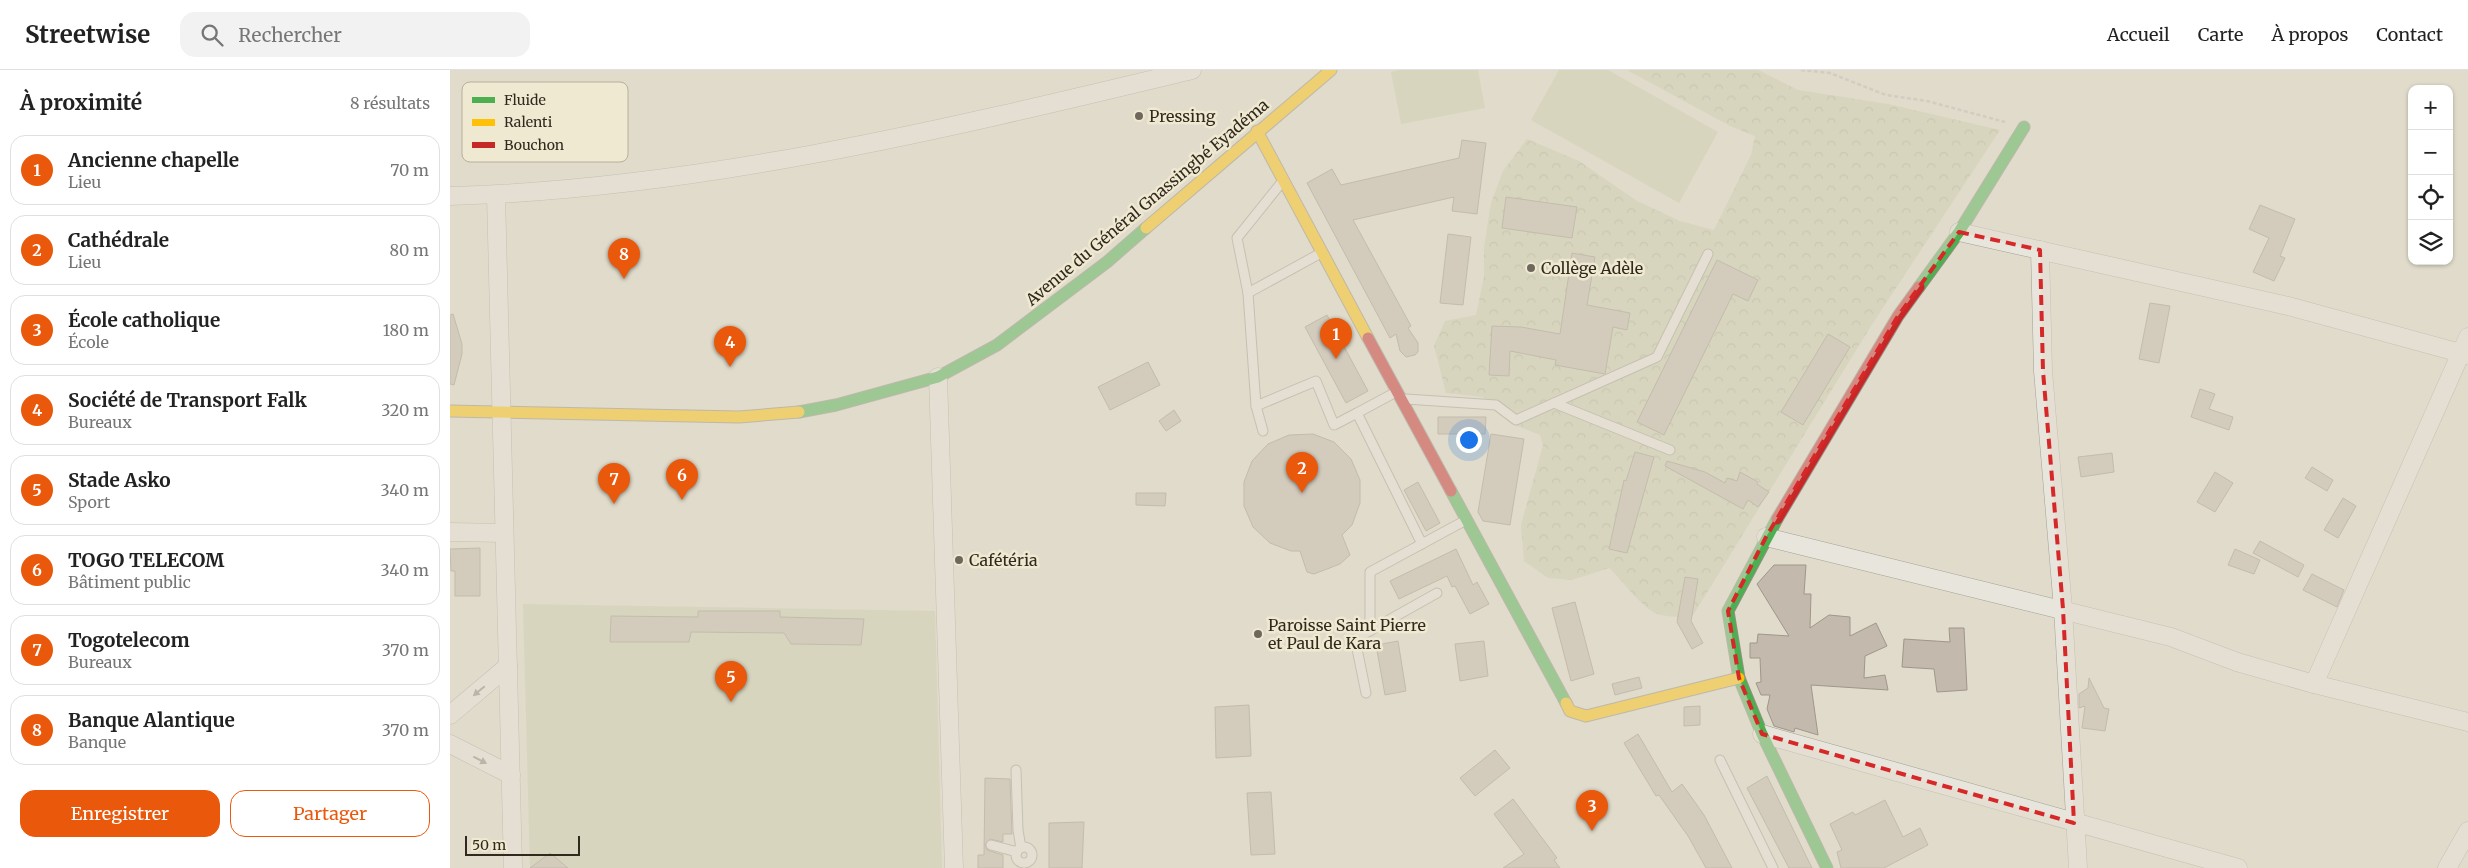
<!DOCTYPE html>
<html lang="fr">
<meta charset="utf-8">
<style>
:root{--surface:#fff;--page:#f2f2f2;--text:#222;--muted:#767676;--line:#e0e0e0;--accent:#ea580c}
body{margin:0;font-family:Merriweather,serif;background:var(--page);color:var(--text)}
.controls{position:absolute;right:15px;top:15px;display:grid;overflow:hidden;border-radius:10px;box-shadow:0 1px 4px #0004}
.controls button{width:45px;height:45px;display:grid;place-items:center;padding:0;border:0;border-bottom:1px solid var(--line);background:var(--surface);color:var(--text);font:25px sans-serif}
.scale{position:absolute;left:15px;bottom:12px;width:115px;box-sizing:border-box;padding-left:5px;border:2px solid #31291e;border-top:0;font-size:14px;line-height:18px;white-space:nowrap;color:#31291e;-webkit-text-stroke:4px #f0e9d1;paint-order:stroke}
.you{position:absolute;left:1018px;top:369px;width:18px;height:18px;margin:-12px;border:4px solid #fff;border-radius:50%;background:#1a73e8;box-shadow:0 0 0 8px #1a73e833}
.badge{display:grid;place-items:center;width:32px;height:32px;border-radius:50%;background:var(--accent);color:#fff;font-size:16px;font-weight:700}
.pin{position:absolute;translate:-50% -41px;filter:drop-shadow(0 1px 2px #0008)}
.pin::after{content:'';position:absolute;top:26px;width:18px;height:15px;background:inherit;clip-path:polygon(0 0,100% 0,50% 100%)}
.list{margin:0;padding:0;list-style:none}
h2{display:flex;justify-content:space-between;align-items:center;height:65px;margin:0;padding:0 20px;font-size:21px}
h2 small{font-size:16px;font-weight:400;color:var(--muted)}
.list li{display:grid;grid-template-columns:32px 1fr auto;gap:15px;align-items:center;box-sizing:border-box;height:70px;margin:0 10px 10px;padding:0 10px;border:1px solid var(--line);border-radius:15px}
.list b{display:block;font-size:19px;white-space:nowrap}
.list p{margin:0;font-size:16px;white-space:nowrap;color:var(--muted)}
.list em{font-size:16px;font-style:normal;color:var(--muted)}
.actions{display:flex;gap:10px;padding:15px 20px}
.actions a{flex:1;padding:11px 0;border:1px solid var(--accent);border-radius:15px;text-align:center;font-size:18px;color:var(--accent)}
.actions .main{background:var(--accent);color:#fff}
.icon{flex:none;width:28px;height:28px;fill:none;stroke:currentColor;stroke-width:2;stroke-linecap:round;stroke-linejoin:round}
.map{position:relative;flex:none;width:2018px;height:798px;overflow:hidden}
header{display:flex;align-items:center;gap:30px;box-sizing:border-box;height:70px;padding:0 25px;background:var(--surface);border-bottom:1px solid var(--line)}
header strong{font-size:24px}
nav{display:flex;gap:28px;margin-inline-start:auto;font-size:18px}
.search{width:350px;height:45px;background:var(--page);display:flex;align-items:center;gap:12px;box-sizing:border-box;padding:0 18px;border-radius:15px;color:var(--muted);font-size:19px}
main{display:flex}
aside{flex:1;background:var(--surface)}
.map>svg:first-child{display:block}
</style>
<header>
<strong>Streetwise</strong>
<div class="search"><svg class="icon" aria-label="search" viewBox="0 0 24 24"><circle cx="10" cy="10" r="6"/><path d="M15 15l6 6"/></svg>Rechercher</div>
<nav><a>Accueil</a><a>Carte</a><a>À propos</a><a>Contact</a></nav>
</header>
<main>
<aside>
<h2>À proximité<small>8 résultats</small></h2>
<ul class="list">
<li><span class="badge">1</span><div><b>Ancienne chapelle</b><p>Lieu</p></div><em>70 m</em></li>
<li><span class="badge">2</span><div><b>Cathédrale</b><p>Lieu</p></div><em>80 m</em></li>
<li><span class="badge">3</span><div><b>École catholique</b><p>École</p></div><em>180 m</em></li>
<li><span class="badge">4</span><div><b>Société de Transport Falk</b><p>Bureaux</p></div><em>320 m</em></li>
<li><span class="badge">5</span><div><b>Stade Asko</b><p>Sport</p></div><em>340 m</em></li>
<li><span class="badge">6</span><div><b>TOGO TELECOM</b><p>Bâtiment public</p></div><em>340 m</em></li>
<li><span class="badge">7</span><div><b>Togotelecom</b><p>Bureaux</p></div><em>370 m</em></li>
<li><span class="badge">8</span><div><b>Banque Alantique</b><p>Banque</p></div><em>370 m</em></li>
</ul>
<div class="actions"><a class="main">Enregistrer</a><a>Partager</a></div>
</aside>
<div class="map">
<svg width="2018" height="798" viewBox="0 0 2018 798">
<defs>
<pattern id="forest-crowns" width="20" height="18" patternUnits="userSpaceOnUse" patternTransform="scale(1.25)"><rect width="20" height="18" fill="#cdceaf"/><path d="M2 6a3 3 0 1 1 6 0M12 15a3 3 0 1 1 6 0" fill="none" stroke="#b0b196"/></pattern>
</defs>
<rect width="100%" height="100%" fill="#e0dbcb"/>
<!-- forest -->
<path fill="url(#forest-crowns)" d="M1177 0H1308L1348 20 1438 34 1550 60 1421 256 1242 547C1232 547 1221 547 1211 545 1194 542 1172 509 1159 498L1122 510 1098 508 1074 491 1071 455 1093 375 1090 365 1060 353 1033 327 996 323 984 276 995 251 1026 245 1034 207V177L1041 133 1053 101 1077 69 1129 91 1187 131 1230 151 1264 160 1301 85 1305 66 1280 56Z"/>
<!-- pitch -->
<g fill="#cdceaf">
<path d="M949 0H1028L1035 38 951 54 941 2Z"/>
<path d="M1109 0H1158L1268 62 1229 133 1081 50Z"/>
<path d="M73 534 485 541 492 798H80Z"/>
</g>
<!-- building -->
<g fill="#c3b9ac" stroke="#9f978b">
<path d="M1012 70 1036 73 1027 144 1002 141 1004 127 903 150 961 256 958 258 968 273V282L965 285 956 287 950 281 946 264 940 268 857 113 882 99 891 115 1009 88Z"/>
<path d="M1056 127 1127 137 1122 168 1052 158Z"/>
<path d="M1810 135 1845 149 1830 186 1835 188 1824 211 1803 202 1819 168 1799 159Z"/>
<path d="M998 164 1021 167 1013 235 990 233Z"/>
<path d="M1122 183 1145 187 1137 235 1180 243 1177 260 1163 257 1155 304 1105 295 1106 290 1060 281 1059 306 1039 305 1042 256 1071 257 1110 264Z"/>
<path d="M1267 190 1308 210 1298 231 1283 224 1214 365 1187 352Z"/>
<path d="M1700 233 1720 236 1709 293 1689 289Z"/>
<path d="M3 244 12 274V284L4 315 0 314V245Z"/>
<path d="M877 245 918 321 896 333 855 257Z"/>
<path d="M1378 264 1400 277 1353 355 1331 342Z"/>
<path d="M698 292 710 315 660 340 648 317Z"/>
<path d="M1750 319 1765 324 1759 339 1783 347 1779 360 1741 347Z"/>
<path d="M724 340 731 351 716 361 709 351Z"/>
<path d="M988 347H1036L1035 364H988Z"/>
<path d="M863 364 884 372 901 389 910 410V433L902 455 892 465 900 485 890 494 864 504 857 502 850 481H841L820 473 803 457 794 436V412L802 391 818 374 839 365Z"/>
<path d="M1041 364 1074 369 1060 455 1033 451 1028 442Z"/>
<path d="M1185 382 1204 387 1177 483 1159 479 1174 410 1176 411Z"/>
<path d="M1662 383 1664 402 1631 407 1628 387Z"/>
<path d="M1217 391 1255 402 1275 413 1277 408 1287 411 1290 402 1308 412 1307 414 1319 422 1308 437 1298 430 1293 439 1215 396Z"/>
<path d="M1862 397 1883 410 1877 421 1855 408Z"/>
<path d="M1765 402 1783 413 1765 442 1747 432Z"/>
<path d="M968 412 990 453 976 461 954 420Z"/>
<path d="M686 423H716L715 436 686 435Z"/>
<path d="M1893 428 1906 436 1888 468 1874 460Z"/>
<path d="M1810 471 1854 495 1848 507 1803 483Z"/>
<path d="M30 478V526H5V501H1L0 479Z"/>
<path d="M1006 479 1023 515 1027 512 1039 534 1020 544 1005 516 1002 517 997 506 949 529 940 511Z"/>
<path d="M1785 479 1810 490 1804 504 1778 495Z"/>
<path d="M1324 495H1356L1354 524H1361L1360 558 1379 545 1400 547V566L1426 553 1437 576 1415 586 1414 608 1435 605 1438 620 1361 615 1368 665 1345 658 1344 662 1324 656 1317 639 1320 625H1311L1306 613 1311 612 1310 588H1300V573H1307L1308 564 1339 566 1307 514Z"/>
<path d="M1862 504 1894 520 1887 537 1853 520Z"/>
<path d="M1235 507 1248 509 1241 551 1253 573 1242 579 1227 552Z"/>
<path d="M1125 532 1144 604 1121 611 1102 538Z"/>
<path d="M248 541H330V547L414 549 411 575 341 574 334 563 241 562 239 572H160L161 546 248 547Z"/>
<path d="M1499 558H1514L1517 620 1487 622 1484 599 1452 597 1454 569 1500 572Z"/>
<path d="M948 571 956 621 935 625 926 575Z"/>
<path d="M1034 571 1038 606 1010 611 1005 574Z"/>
<path d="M1189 607 1192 618 1165 625 1162 614Z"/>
<path d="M1639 608 1654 638 1659 639 1655 661 1632 658 1635 636 1629 638V624L1638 618Z"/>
<path d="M799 635 801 686 766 688 765 637Z"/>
<path d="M1250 636V655L1234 656V637Z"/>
<path d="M1188 664 1222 722 1232 714 1254 745 1282 798H1256L1238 766 1209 725 1206 726 1174 673Z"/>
<path d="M1045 680 1060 698 1025 726 1010 708Z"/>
<path d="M1317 706 1362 798H1339L1297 718Z"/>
<path d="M535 708 560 709 562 764H553V772L540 769 535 774 537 780 553 785V798H528V785H534Z"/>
<path d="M821 722 825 784 801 785 797 723Z"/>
<path d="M1063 729 1107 788 1104 790 1110 798H1053L1074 784 1044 744Z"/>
<path d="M1435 730 1453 767 1470 758 1478 775 1434 798H1391L1387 782 1392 780 1380 754 1403 742 1405 745Z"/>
<path d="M634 752 632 798H599V753Z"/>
<path d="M100 783 118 798H80Z"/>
</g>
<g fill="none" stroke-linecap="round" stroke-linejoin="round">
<defs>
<g id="lane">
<path d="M798 223 787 168 832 112"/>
<path d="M946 322 907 343 972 474"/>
<path d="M956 329 1046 335 1066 350 1207 287 1258 184"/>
<path d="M1104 333 1220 380"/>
<path d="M806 336 798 223 871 183"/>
<path d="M813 361 806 336 866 311 884 355 907 343"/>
<path d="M920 561V502L1016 450"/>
<path d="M916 623 905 569 987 523"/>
<path d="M1270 690 1323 798"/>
<path d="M566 700 568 760 571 778"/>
<path d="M541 775 567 782"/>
<circle cx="574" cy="785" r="8"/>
</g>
<g id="street">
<path d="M46 125 63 798"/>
<path d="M0 126C250 119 500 58 742 0"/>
<path d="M1509 162 1838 236 2018 285"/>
<path d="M1590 180 1593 301 1613 539 1628 798"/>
<path d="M488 307 504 798"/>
<path d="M0 462 53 463"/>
<path d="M1316 467 1721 567 1787 592 1864 614 2018 652"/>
<path d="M1864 614 2018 267"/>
<path d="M0 645 58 596"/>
<path d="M1312 664 1788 798"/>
<path d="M0 674 61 705"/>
<path d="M1997 798 2018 761"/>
</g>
<g id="fast">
<path d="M1469 217 1509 162 1574 57"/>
<path d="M349 342 386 335 488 307 547 275 657 192 696 158"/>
<path d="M1001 421 1116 633"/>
<path d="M1327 449 1278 541 1289 608 1312 664 1377 798"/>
</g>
<g id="slow">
<path d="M807 61 918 268"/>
<path d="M696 158 881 0"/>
<path d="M0 341 289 347 349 342"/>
<path d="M1116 633 1120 641 1136 646 1289 608"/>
</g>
<g id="jam">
<path d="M918 268 1001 421"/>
<path d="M1327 449 1448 246 1469 217"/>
</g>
</defs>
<!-- lane casing -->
<use href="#lane" stroke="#a5a095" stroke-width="11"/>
<!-- street casing -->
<use href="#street" stroke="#a5a095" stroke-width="19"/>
<!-- fast casing -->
<use href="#fast" stroke="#948f84" stroke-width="13"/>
<!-- slow casing -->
<use href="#slow" stroke="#948f84" stroke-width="13"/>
<!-- jam casing -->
<use href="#jam" stroke="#948f84" stroke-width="13"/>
<!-- path -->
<path stroke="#c1bcb4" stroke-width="2.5" stroke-dasharray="4 2.5" stroke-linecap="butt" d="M1351 0 1380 3 1436 25 1477 31 1555 52"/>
<!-- lane -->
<use href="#lane" stroke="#e8e5dc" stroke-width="9"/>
<!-- street -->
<use href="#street" stroke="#e8e5dc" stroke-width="18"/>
<!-- fast -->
<use href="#fast" stroke="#4caf50" stroke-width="11"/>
<!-- slow -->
<use href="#slow" stroke="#ffc107" stroke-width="11"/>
<!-- jam -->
<use href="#jam" stroke="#c62828" stroke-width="11"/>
</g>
<!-- one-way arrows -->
<defs><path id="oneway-solid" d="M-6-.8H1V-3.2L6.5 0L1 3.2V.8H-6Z" transform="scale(1.25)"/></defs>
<g fill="#8c877d">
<use href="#oneway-solid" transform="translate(29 621) rotate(140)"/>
<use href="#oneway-solid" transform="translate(30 690) rotate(27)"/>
</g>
<!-- marked area -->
<path d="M0 0H2018V798H0ZM1509 162 1590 180 1593 301 1613 539 1624 753 1312 664 1289 608 1278 541 1316 467 1448 246Z" fill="#e0dbcb" fill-opacity=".55" fill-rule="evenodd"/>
<path fill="none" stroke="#d62828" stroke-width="4" stroke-dasharray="10 6" stroke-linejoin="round" d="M1509 162 1590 180 1593 301 1613 539 1624 753 1312 664 1289 608 1278 541 1316 467 1448 246Z"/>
<!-- markers -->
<g fill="#6e675b" stroke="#f0e9d1" stroke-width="2">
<circle cx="689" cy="46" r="5"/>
<circle cx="1081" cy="198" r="5"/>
<circle cx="509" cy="490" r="5"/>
<circle cx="808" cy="564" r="5"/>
</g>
<g text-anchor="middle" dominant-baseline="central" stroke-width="5" stroke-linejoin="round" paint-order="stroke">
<!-- poi labels -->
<g font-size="16" fill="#31291e" stroke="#f0e9d1" text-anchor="start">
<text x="699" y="46">Pressing</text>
<text x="1091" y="198">Collège Adèle</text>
<text x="519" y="490">Cafétéria</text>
<text x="818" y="555">Paroisse Saint Pierre<tspan x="818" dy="18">et Paul de Kara</tspan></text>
</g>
<!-- street labels -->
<g font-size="16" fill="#31291e" stroke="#f0e9d1">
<text transform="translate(697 132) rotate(-40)">Avenue du Général Gnassingbé Eyadéma</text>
</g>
</g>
<!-- legend -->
<rect x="12" y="12" width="166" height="80" rx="8" fill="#f0e9d1" stroke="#b7af9b" stroke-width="1"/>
<rect x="22" y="27" width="23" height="6" fill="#4caf50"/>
<rect x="22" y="49" width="23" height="7" fill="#ffc107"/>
<rect x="22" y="72" width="23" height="6" fill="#c62828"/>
<g font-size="14" fill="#31291e">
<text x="54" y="35">Fluide</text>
<text x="54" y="57">Ralenti</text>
<text x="54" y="80">Bouchon</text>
</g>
</svg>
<div class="controls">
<button>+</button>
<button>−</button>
<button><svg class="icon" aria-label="locate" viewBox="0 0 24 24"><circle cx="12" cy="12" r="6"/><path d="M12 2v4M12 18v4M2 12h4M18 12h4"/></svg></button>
<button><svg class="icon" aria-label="layers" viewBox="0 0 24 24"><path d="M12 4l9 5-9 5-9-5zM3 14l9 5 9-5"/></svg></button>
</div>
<div class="scale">50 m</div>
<div class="you"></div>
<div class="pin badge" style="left:886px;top:289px">1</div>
<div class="pin badge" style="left:852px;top:423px">2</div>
<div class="pin badge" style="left:1142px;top:761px">3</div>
<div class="pin badge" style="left:280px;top:297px">4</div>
<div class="pin badge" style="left:281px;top:632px">5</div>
<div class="pin badge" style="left:232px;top:430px">6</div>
<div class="pin badge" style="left:164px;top:434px">7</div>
<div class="pin badge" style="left:174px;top:209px">8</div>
</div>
</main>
